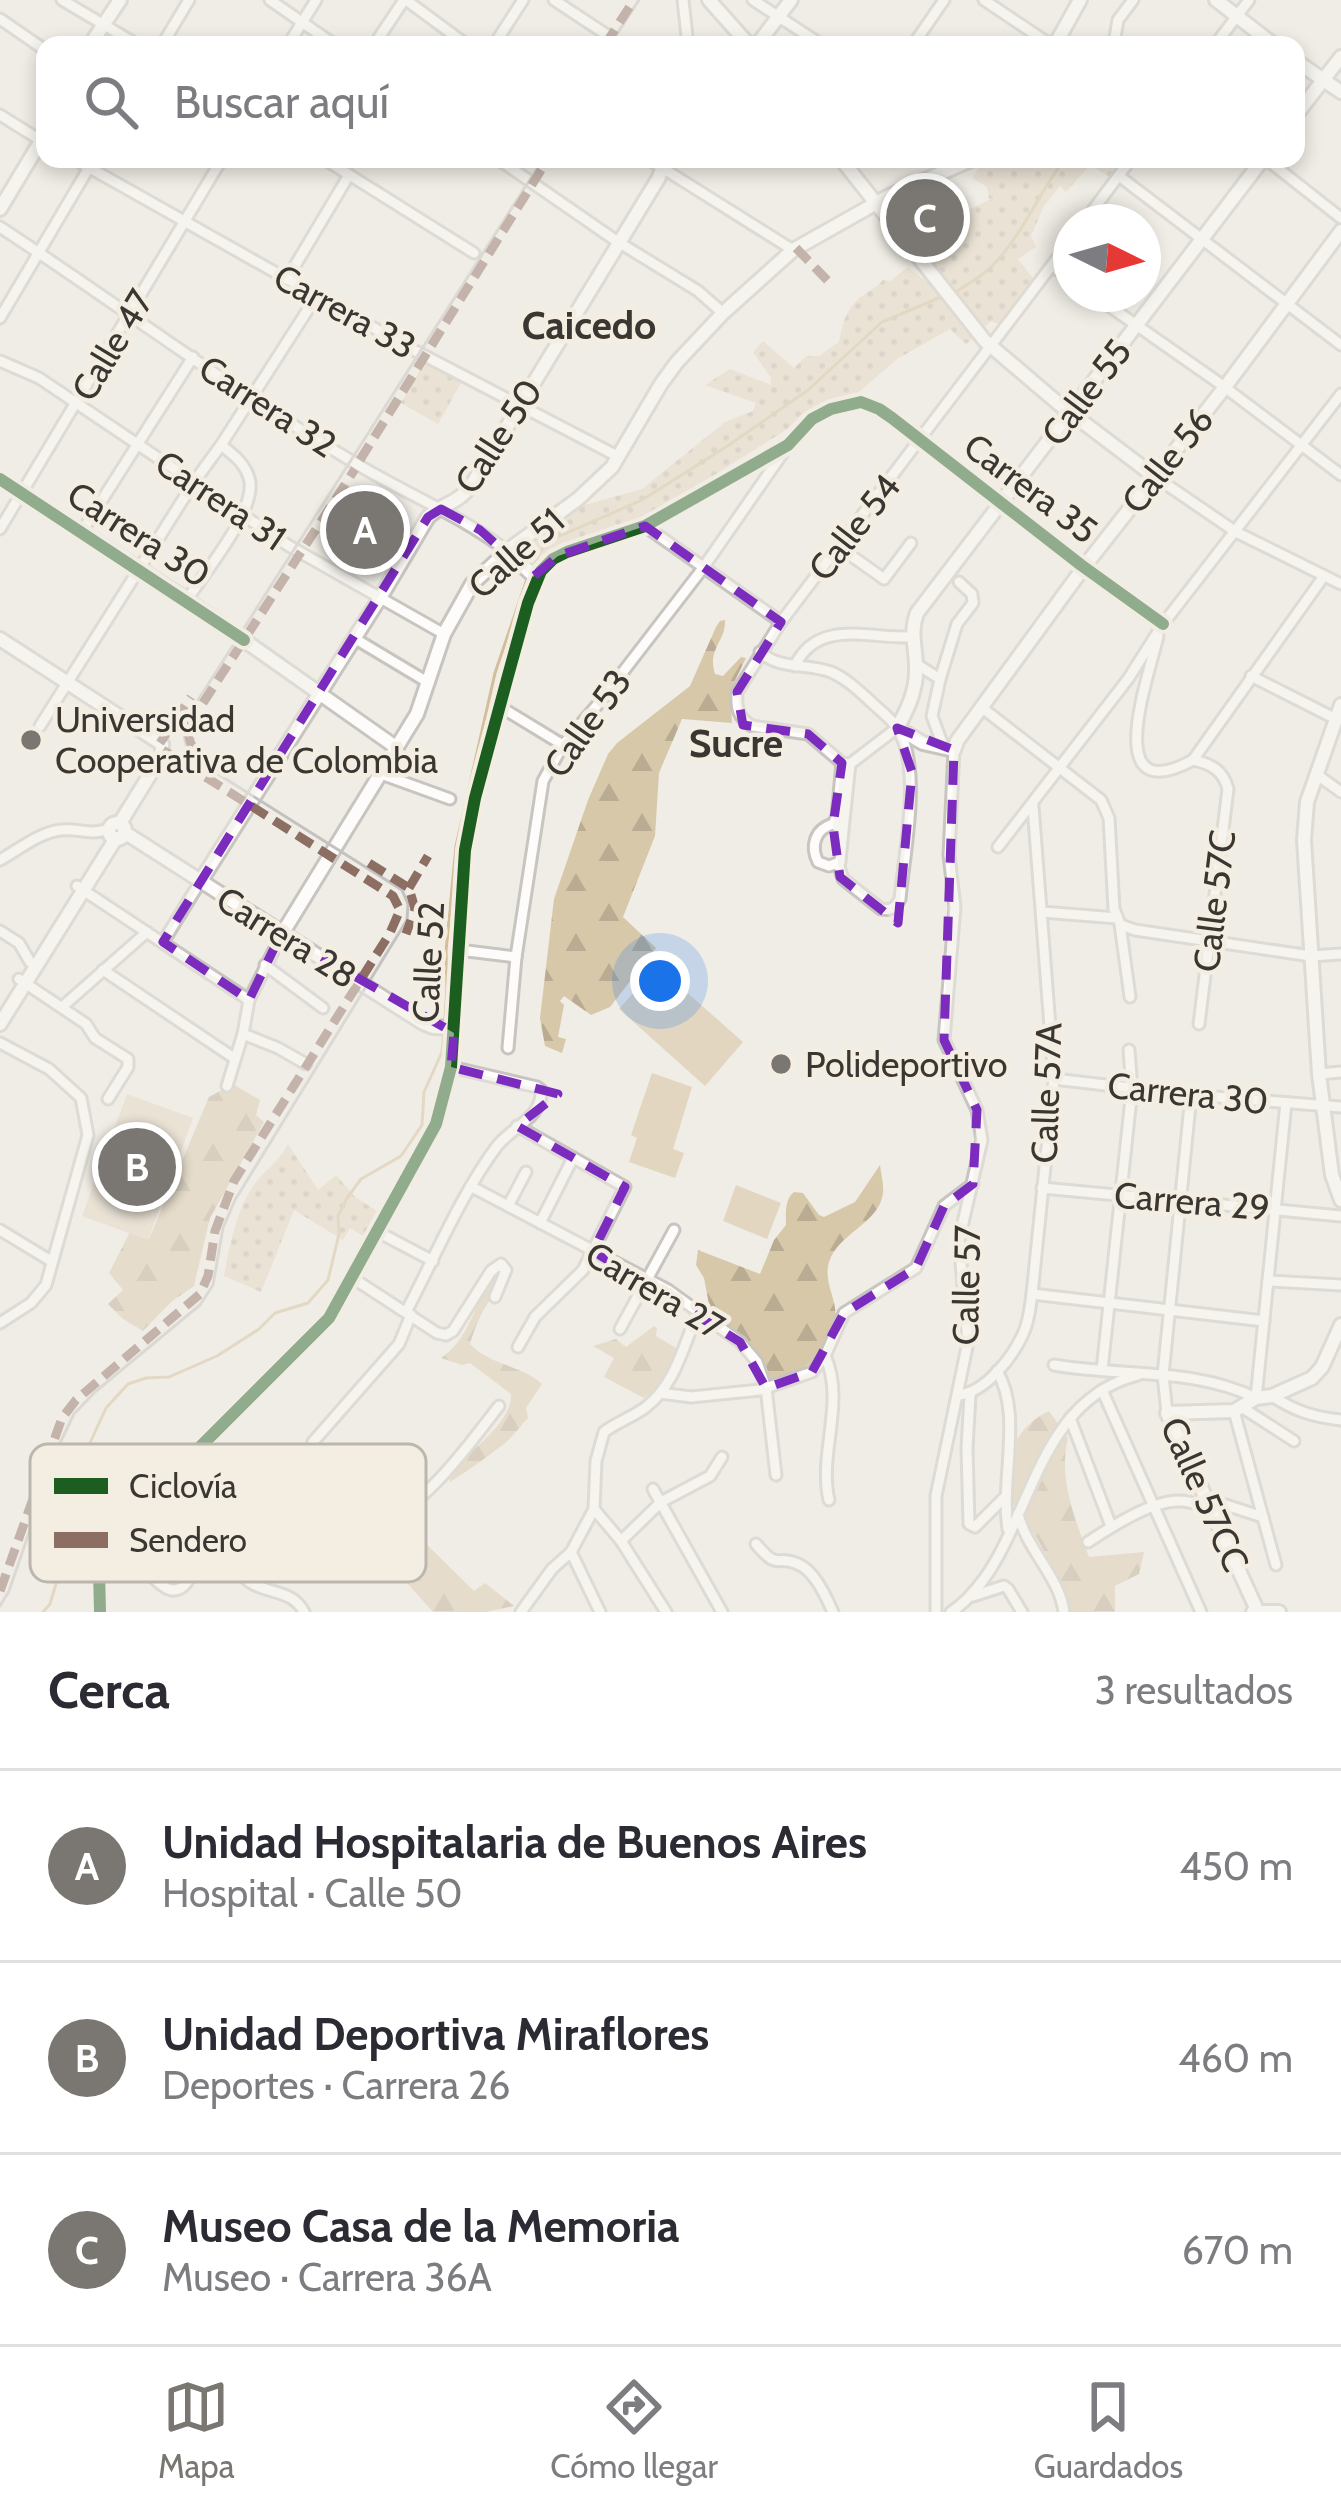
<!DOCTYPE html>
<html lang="es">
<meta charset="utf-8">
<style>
:root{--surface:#fff;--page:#f7f7f7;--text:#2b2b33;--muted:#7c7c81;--line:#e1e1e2;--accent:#7a7772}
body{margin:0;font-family:Cabin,sans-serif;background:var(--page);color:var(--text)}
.compass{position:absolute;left:1053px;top:204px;width:108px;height:108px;border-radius:50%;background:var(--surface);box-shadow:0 6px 18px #0003;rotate:95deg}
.you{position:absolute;left:660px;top:981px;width:42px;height:42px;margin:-30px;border:9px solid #fff;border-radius:50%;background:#1a73e8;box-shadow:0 0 0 18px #1a73e833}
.badge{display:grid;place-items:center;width:78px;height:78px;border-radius:50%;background:var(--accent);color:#fff;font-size:39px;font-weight:700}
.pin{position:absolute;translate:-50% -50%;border:6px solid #fff;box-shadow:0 3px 12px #0006}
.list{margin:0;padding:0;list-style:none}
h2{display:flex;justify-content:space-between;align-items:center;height:156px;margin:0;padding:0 48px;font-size:51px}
h2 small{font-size:39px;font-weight:400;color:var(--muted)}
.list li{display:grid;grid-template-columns:78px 1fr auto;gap:36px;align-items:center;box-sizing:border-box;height:192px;padding:0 48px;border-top:3px solid var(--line)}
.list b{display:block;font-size:45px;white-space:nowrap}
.list p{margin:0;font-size:39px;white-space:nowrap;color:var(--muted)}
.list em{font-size:39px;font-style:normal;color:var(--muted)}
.icon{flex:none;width:66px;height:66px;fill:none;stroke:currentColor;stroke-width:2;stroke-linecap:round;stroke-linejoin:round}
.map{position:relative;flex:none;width:1341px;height:1612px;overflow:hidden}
.search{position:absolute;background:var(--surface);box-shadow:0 6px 18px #0003;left:36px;right:36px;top:36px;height:132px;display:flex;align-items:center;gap:30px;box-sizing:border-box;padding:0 42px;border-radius:24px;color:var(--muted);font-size:45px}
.sheet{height:732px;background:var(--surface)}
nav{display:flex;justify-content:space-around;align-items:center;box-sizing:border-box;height:168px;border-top:3px solid var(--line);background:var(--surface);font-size:33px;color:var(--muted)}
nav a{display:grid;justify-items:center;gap:6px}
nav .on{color:var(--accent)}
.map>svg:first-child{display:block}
</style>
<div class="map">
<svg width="1341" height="1612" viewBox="0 0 1341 1612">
<defs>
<pattern id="grass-dots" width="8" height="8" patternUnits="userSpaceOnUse" patternTransform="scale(3)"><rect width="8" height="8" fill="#e2d6c1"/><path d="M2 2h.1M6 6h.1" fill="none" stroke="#c3b8a6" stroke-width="1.8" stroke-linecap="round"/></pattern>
<pattern id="forest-firs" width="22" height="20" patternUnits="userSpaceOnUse" patternTransform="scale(3)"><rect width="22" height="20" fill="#d8c8aa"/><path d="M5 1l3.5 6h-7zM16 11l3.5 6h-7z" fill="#baac93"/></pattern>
</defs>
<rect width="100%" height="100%" fill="#f0ede6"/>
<!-- grass -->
<g fill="url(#grass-dots)">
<path d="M985 159H1120L1109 177 1090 165 1066 192 1060 186 1044 206 1031 236 1036 247 1018 259 1033 278 1012 330 991 321 966 344 950 329 897 359 859 392 830 399 801 415 786 430 654 513 544 554 529 556 530 538 577 507 642 489 725 422 753 411 756 403 705 385 730 369 771 385V378L753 352 763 341 794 368 806 356H819L839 342C843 321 847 306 865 294 871 290 878 286 883 280L890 281 908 267 923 279 944 245 937 224 996 197 989 199 987 187 972 178Z"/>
<path d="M425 361 462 381 438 424 401 403Z"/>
<path d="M288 1144 318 1190 336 1175 355 1197 377 1211 365 1237 350 1228 343 1240 294 1210 261 1292 224 1276C230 1243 238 1199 263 1174 275 1162 279 1160 288 1144Z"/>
</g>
<!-- forest -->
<g fill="url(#forest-firs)">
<path d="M725 620C726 642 707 648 715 674L723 676 741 657 746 658 730 691 732 723 682 719 659 773 655 836 623 917 656 948 610 1007 591 1015 564 996 560 1001 564 1005 558 1037 566 1039 562 1053 545 1046 540 1018 554 899 588 800 608 754 617 743 690 686 716 627 720 621Z"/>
<path d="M233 1084 260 1100 256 1115 264 1122 210 1218 194 1286 171 1302 143 1331 123 1319 108 1304 123 1290 109 1273 130 1232 149 1239 209 1097Z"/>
<path d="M880 1165C881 1174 884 1184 883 1193 880 1221 842 1233 831 1257 820 1280 839 1299 835 1321 834 1324 828 1336 827 1338 814 1364 799 1377 770 1378L749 1349 711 1315 704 1278 696 1265 698 1250 760 1274 774 1240 786 1225C786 1214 784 1200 794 1192L803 1193 819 1215 824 1217 855 1202Z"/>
<path d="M492 1281 496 1294C483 1305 475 1328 470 1344 491 1366 520 1364 542 1384L526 1408 528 1418C519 1427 511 1440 500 1447 484 1459 468 1471 450 1482L449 1471C469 1453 513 1421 511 1394L470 1363 462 1365 441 1358C466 1342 475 1308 488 1282Z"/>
<path d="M654 1326 657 1328 656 1336 676 1348 678 1354 656 1389 644 1398 604 1377 614 1358 593 1346 616 1339 626 1347Z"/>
<path d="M1049 1411 1068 1438C1058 1479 1075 1519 1089 1557L1144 1552 1139 1574 1115 1586V1612H1067C1058 1565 1032 1529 1004 1491 1008 1455 1014 1428 1049 1411Z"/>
<path d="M410 1528 474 1591 485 1583 514 1606 486 1612H433L391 1565Z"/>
</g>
<!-- pitch -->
<g fill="#e2d6c1">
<path d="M657 966 743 1042 705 1086 619 1009Z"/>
<path d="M652 1073 692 1087 673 1149 684 1153 675 1178 629 1162 637 1138 631 1135Z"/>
<path d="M127 1094 193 1118 148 1240 82 1216Z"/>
<path d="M736 1185 781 1203 767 1239 723 1221Z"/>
</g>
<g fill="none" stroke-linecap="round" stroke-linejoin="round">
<!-- stream -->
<g stroke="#d3be9a" stroke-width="3">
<path d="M956 292C969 283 985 275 995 263 1024 232 1039 192 1065 159"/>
<path d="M531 570 546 542 642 500 729 445 808 390 882 322 941 297"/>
<path d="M445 1021 447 987 446 951 456 846 495 673 527 579"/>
<path d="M43 1612 50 1604 61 1567 74 1478 106 1408 128 1384 146 1378 169 1377 217 1356 259 1329 275 1313 308 1303 328 1280 339 1234 338 1216 347 1198 361 1179 401 1156 422 1125 424 1092 442 1052 444 1030"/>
</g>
<defs>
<g id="street">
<path d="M62 0 138 45"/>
<path d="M270 0 335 45"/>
<path d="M406 0 467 45"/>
<path d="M554 0 610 37"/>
<path d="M683 0 688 45"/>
<path d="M753 0 822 45"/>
<path d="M984 0 1051 45"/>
<path d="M0 19 45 50"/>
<path d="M1114 43 1118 20 1133 0"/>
<path d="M162 45 189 0"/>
<path d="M288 45 316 0"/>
<path d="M374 45 404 0"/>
<path d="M494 45 523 0"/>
<path d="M913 45 944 0"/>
<path d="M1082 45 1114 43 1116 45"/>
<path d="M1215 45 1249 0"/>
<path d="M0 115 45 143"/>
<path d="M74 159 404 345 619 457"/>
<path d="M324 159 474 253"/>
<path d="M498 159 615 240 698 291 723 313"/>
<path d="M648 159 793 250"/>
<path d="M1266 159 1341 218"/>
<path d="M1119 176 1341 345"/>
<path d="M1084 222 1131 159"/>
<path d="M0 227C119 305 233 391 355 463 406 494 460 515 507 551"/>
<path d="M1052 266 1071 279"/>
<path d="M287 279 349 175"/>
<path d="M1092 294 1219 383 1341 475"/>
<path d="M0 318 94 159"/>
<path d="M0 361 39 378 289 546 444 634"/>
<path d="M1154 476 1236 532 1341 584"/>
<path d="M645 526 781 622"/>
<path d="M0 529 222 159"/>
<path d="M81 533 193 357"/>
<path d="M839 547 884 579 911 543"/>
<path d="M1084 567 1163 624"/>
<path d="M187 600C204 573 254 514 250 482 247 465 234 455 221 445"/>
<path d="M1158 636C1149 676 1099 811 1193 760 1211 764 1223 770 1228 789L1199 1024"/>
<path d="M354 638 429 683"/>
<path d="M760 652C780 670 807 663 831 672 845 678 857 689 868 699 877 708 888 716 895 725 924 763 904 853 900 899 895 908 891 911 881 909L843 879 838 863"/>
<path d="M915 663 940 679 932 716 944 748"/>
<path d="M795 666C817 618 871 639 912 637"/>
<path d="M1251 676 1338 720"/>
<path d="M940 679 957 624 973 603 972 594 959 582"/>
<path d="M499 706 563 745"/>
<path d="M981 707 1101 800 1109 818 1114 909 1120 924 1130 997"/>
<path d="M40 726 194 482 221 445 316 297"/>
<path d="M1193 760 1324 576"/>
<path d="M850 764 842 763 808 734 752 726C738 718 736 708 737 692L781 622 1071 240"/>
<path d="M850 764 897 728"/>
<path d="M381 774 450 799"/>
<path d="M1316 774 1341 792"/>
<path d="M833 824 843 830 840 862 829 866 818 862C810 846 815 829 833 824Z"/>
<path d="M833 824 837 816 842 763"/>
<path d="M843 830 850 764"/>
<path d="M998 847 1128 679 1163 624 1341 394"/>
<path d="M0 860C18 850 40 832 61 830 81 828 87 836 109 829"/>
<path d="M77 886 249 1000"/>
<path d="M1042 912 1117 918"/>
<path d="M1121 925 1135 930 1311 956 1341 954"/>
<path d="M0 931 19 943 30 962"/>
<path d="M163 942 200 882"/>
<path d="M459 950 516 957"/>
<path d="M265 965 323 1008"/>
<path d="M103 970 234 1058"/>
<path d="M19 979 86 1024 95 1038 128 1059V1067L108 1099"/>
<path d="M62 1007 147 932"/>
<path d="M243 1034 278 1048 306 1064"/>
<path d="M0 1043 49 1069 81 1098 88 1135 46 1285 31 1303 0 1323"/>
<path d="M508 1048 516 957 543 781 563 745 599 703 703 568 787 447"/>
<path d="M1319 1074 1341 1072"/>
<path d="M1054 1079 1191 1095 1341 1107"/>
<path d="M227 1086 243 1034 249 1000 282 934"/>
<path d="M517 1126 625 1187 583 1270 535 1317 518 1347"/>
<path d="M472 1187 668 1290 740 1342 757 1362 766 1388 776 1475"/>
<path d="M1042 1188 1341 1216"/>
<path d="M508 1206 526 1172"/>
<path d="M540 1223 573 1158"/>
<path d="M0 1230 51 1261"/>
<path d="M376 1231 433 1261"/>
<path d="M351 1277 437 1333 446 1335 453 1331 491 1271 501 1264 506 1270 495 1297"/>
<path d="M1268 1281 1341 1285"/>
<path d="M1032 1294 1264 1321"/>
<path d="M406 1312C435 1257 460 1196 497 1146 512 1127 543 1117 541 1090L537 1087 451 1067"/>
<path d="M411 1315 399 1344 313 1442C306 1465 311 1485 330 1500 338 1507 350 1518 360 1521 410 1532 471 1441 499 1406"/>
<path d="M620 1329 674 1230"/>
<path d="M825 1356C846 1401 818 1454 829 1500"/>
<path d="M1054 1365C1121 1377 1193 1367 1256 1398L1286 1103"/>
<path d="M1102 1370 1132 1089 1129 1050"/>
<path d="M997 1371C1023 1414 1000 1479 1008 1529"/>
<path d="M1102 1390 1201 1612"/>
<path d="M660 1393 691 1397 760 1390 812 1372 825 1356 844 1313 916 1268 944 1206 973 1184"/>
<path d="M958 1395C985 1393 1012 1358 1023 1334 1029 1322 1030 1308 1032 1294L1054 1079 1033 806"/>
<path d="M970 1395 967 1448 969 1524 975 1527 1005 1497"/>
<path d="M1272 1396C1295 1411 1313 1417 1341 1420"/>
<path d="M1243 1408 1294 1441"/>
<path d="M1234 1411 1276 1565"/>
<path d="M1167 1413 1163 1375 1191 1095"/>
<path d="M1070 1418 1111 1526"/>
<path d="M653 1489 722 1612"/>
<path d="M1207 1499 1263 1517"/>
<path d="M594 1509 621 1541 666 1612"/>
<path d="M1018 1514C1027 1550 1059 1576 1064 1612"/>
<path d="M621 1541 661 1502 710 1476 722 1457"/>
<path d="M1088 1542C1111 1527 1152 1500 1180 1501 1189 1501 1200 1505 1210 1507"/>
<path d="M756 1544C780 1572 774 1554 798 1564 815 1571 826 1597 833 1612"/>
<path d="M571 1552 600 1612"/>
<path d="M99 1569C114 1568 134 1565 147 1573 157 1579 167 1596 181 1588 190 1583 195 1564 201 1555L216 1550C230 1560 237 1575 253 1584 272 1594 293 1591 304 1612"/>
<path d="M145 1571C154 1553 162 1525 177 1511 197 1492 238 1510 250 1472"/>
<path d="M973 1596 1004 1586 1008 1589 1022 1612"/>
<path d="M521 1612 552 1569 571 1552 594 1509 596 1461 604 1432C617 1422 633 1417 646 1407 676 1384 683 1345 698 1313"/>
<path d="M936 1612V1496L968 1342 959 1240 982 1140 977 1110 944 1040 955 907 949 855 954 750"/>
<path d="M951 1612C964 1604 975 1591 984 1579 1033 1510 1042 1399 1138 1375"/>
</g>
<g id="secondary">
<path d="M709 0 749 45"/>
<path d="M1216 0 1274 45"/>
<path d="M90 45 120 0"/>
<path d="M757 45 791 0"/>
<path d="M1055 45 1080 0"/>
<path d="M1296 61 1341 92"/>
<path d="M1296 115 1341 57"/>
<path d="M841 159 985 341 1059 404 1154 476"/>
<path d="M1263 159 917 613C909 634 917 650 916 672 916 692 907 711 897 728L923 743 954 750 957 741 1084 567 1225 387 1341 231"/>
<path d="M0 209 45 134"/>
<path d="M0 479 187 600 397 748"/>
<path d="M507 551 537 579"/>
<path d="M0 639 162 744V755L120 823"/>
<path d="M1341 705 1307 802 1304 840 1319 1074 1332 1175 1341 1200"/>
<circle cx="117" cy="831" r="8"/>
<path d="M124 832 423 1023 433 1027 454 1028"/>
<path d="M200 882 380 598 428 517C445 501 458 506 474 481L658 179 667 159"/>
<path d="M282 934 417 714 444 634 472 584 507 551 578 499 612 467 661 384 677 362 723 313 793 250 887 197 973 159"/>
<path d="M0 1024 116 838"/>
<path d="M1257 1610 1167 1413 1234 1411 1256 1398 1272 1396 1312 1378 1322 1367 1341 1325"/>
<path d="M100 1612 99 1569 125 1522 329 1318 436 1124 451 1067 465 850 475 798 506 683 528 603 541 571 553 559 567 552 645 526 788 445 812 419 831 409 861 402 879 409 892 418 1084 567"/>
<path d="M1253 1612H1279"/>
</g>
</defs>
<!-- street casing -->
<use href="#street" stroke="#c8c5c0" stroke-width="15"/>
<!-- secondary casing -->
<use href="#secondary" stroke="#c8c5c0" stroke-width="18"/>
<!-- street -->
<use href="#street" stroke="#fdfcfb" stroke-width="9"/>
<!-- secondary -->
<use href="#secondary" stroke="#fdfcfb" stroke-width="12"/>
<!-- tram -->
<g stroke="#c3c2c0" stroke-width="3">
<path d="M610 45 639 0"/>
<path d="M0 1606 9 1591 59 1445 74 1414 95 1392 200 1305 213 1285 223 1228 235 1200 407 920 408 904 402 890 199 762C185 750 181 736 186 719L543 159"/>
</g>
<!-- quiet -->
<g stroke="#8d6e63" stroke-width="9" stroke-dasharray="18 9" stroke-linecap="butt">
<path d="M605 45 634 0"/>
<path d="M796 248 831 284"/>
<path d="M360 460 548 159"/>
<path d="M160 743 191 697"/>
<path d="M217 768C199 756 184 746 190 723L355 469"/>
<path d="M369 863 409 888 415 909 406 934"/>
<path d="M409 888 428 856"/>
<path d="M0 1591 62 1418 76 1400 200 1294 208 1276 215 1231 234 1181 390 933 400 910 393 896 163 750"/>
</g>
<defs>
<g id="cycleway">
<path d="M0 479 244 640"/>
<path d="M100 1612 99 1569 125 1522 329 1318 436 1124 451 1067 465 850 475 798 506 683 528 603 541 571 553 559 567 552 645 526 788 445 812 419 831 409 861 402 879 409 892 418 1081 565 1163 624"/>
</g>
</defs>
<!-- cycleway casing -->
<use href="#cycleway" stroke="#f4eee2" stroke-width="20"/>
<!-- cycleway -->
<use href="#cycleway" stroke="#1b5e20" stroke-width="12"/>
</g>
<!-- marked area -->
<path d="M0 0H1341V1612H0ZM441 509 480 530 533 577 558 556 645 526 781 622 737 692 743 725 808 734 842 763 833 826 840 877 898 923 912 772 897 728 954 750 944 1040 977 1110 973 1184 944 1206 916 1268 844 1313 812 1372 766 1388 740 1342 593 1251 625 1187 517 1126 558 1094 451 1067 454 1033 281 934 249 1000 163 942 428 517Z" fill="#f0ede6" fill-opacity=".55" fill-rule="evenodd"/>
<path fill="none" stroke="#7b2cbf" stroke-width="9" stroke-dasharray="24 15" stroke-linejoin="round" d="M441 509 480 530 533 577 558 556 645 526 781 622 737 692 743 725 808 734 842 763 833 826 840 877 898 923 912 772 897 728 954 750 944 1040 977 1110 973 1184 944 1206 916 1268 844 1313 812 1372 766 1388 740 1342 593 1251 625 1187 517 1126 558 1094 451 1067 454 1033 281 934 249 1000 163 942 428 517Z"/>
<!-- markers -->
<g fill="#7a7772" stroke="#f4eee2" stroke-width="4.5">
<circle cx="31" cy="740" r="12"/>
<circle cx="781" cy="1064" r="12"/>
</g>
<g text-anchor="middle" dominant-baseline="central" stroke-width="9" stroke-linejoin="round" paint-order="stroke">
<!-- street labels -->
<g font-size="36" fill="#3a3733" stroke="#f4eee2">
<text transform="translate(345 311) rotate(29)">Carrera 33</text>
<text transform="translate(112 345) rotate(-59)">Calle 47</text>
<text transform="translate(1086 392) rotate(-53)">Calle 55</text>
<text transform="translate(268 406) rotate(33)">Carrera 32</text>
<text transform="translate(498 436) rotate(-57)">Calle 50</text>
<text transform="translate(1167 460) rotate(-52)">Calle 56</text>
<text transform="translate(1031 488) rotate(37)">Carrera 35</text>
<text transform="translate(221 500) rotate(34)">Carrera 31</text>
<text transform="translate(854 527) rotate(-52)">Calle 54</text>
<text transform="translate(139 534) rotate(33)">Carrera 30</text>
<text transform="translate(516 553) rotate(-42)">Calle 51</text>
<text transform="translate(587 723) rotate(-55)">Calle 53</text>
<text transform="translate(1214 901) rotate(-83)">Calle 57C</text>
<text transform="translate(287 937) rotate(32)">Carrera 28</text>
<text transform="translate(428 962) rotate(-87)">Calle 52</text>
<text transform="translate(1046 1093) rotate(-88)">Calle 57A</text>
<text transform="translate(1188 1093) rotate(6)">Carrera 30</text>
<text transform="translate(1192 1201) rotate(5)">Carrera 29</text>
<text transform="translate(966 1285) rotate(-89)">Calle 57</text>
<text transform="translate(655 1290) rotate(31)">Carrera 27</text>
<text transform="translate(1205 1494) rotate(66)">Calle 57CC</text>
</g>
<!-- poi labels -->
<g font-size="36" fill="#3a3733" stroke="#f4eee2" text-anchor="start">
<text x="55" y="719">Universidad<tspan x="55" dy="41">Cooperativa de Colombia</tspan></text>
<text x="805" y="1064">Polideportivo</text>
</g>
<!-- neighbourhood labels -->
<g font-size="39" font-weight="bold" fill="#3a3733" stroke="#f4eee2">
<text x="589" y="325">Caicedo</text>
<text x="736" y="743">Sucre</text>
</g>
</g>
<!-- legend -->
<rect x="30" y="1444" width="396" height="138" rx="18" fill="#f4eee2" stroke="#bcb7ae" stroke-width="3"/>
<rect x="54" y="1478" width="54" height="16" fill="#1b5e20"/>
<rect x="54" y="1532" width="54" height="16" fill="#8d6e63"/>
<g font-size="33" fill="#3a3733">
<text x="129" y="1498">Ciclovía</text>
<text x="129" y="1552">Sendero</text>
</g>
</svg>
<svg class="compass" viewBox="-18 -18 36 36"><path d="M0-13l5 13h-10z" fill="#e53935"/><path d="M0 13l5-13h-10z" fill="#7c7c81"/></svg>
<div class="you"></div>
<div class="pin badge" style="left:365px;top:530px">A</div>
<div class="pin badge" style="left:137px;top:1167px">B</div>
<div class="pin badge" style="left:925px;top:218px">C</div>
<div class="search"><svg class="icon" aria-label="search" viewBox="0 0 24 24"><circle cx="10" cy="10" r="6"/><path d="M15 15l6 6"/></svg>Buscar aquí</div>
</div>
<section class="sheet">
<h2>Cerca<small>3 resultados</small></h2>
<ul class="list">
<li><span class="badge">A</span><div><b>Unidad Hospitalaria de Buenos Aires</b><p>Hospital · Calle 50</p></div><em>450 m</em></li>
<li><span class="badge">B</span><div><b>Unidad Deportiva Miraflores</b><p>Deportes · Carrera 26</p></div><em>460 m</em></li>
<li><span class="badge">C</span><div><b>Museo Casa de la Memoria</b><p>Museo · Carrera 36A</p></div><em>670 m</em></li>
</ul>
</section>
<nav>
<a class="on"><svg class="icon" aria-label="map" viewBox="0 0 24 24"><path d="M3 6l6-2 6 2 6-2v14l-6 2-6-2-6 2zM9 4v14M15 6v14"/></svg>Mapa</a>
<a><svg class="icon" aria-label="directions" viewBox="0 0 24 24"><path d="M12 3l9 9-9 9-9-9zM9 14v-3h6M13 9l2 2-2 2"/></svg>Cómo llegar</a>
<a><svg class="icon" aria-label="saved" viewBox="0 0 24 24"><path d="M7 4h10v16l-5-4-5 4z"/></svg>Guardados</a>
</nav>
